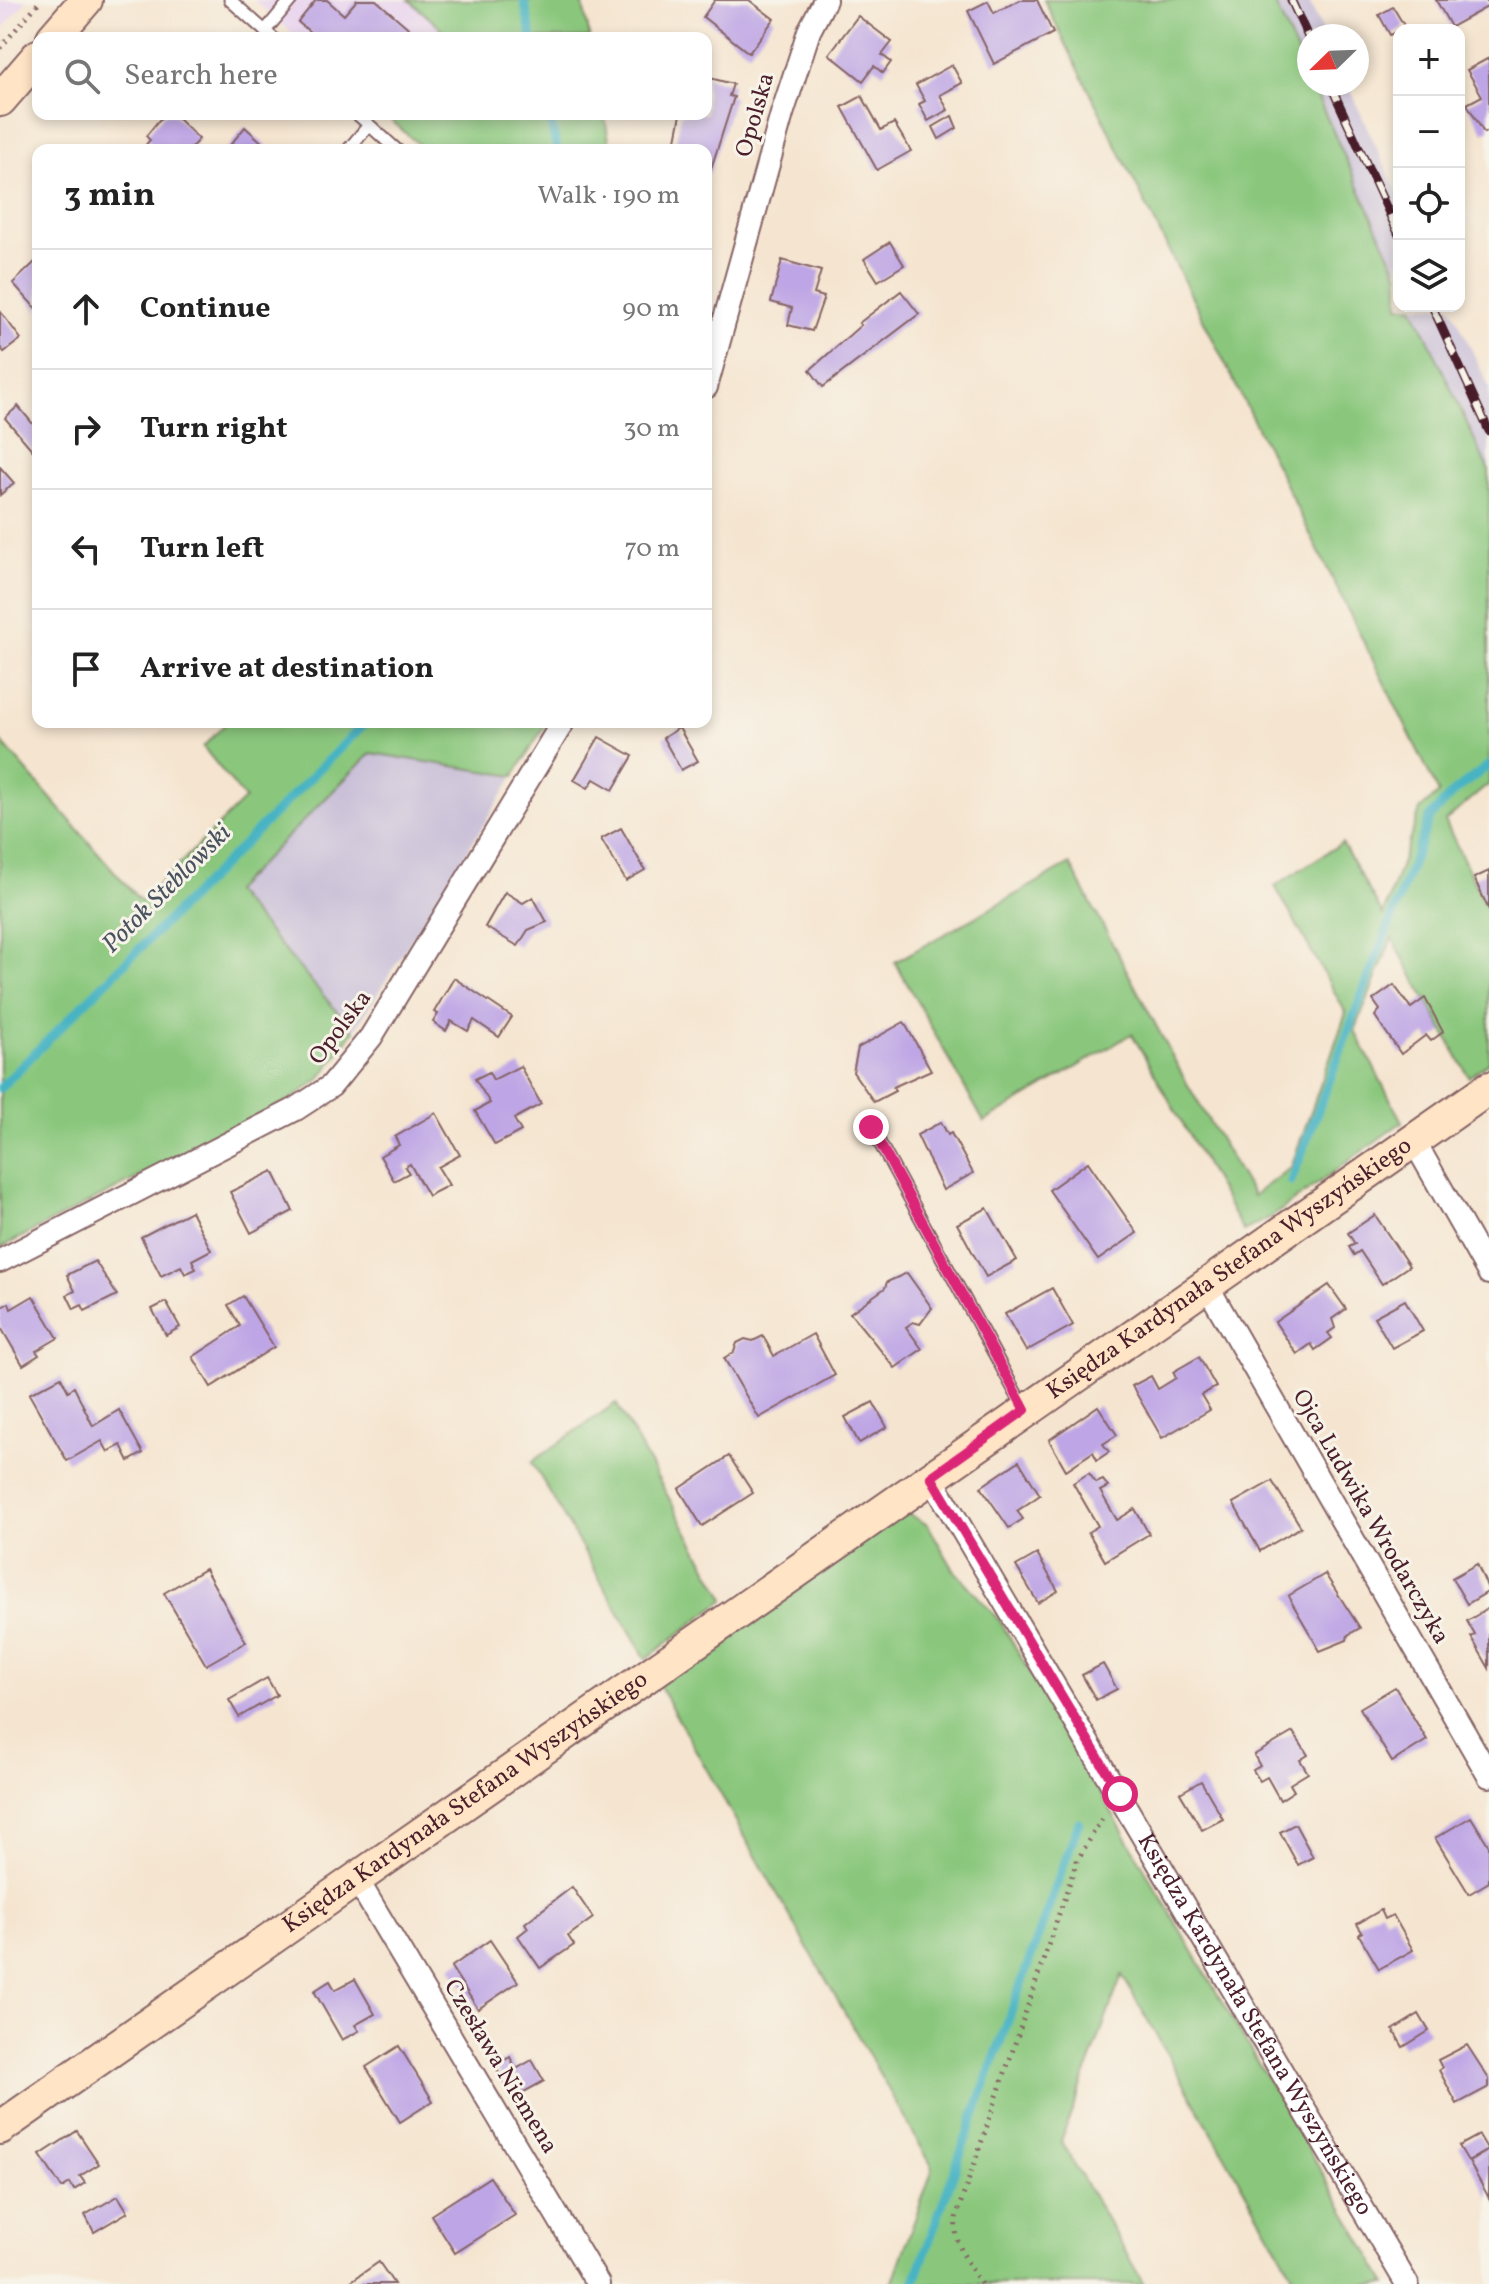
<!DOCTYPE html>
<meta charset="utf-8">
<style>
:root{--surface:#fff;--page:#f2f2f2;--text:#222;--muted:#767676;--line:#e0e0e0}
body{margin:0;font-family:Vollkorn,serif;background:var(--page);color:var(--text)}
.controls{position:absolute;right:24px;top:24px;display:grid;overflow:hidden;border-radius:16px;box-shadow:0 4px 12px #0003}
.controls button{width:72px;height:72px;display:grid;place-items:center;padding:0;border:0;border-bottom:2px solid var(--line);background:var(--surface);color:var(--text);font:40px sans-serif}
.compass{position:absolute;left:1297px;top:24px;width:72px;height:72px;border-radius:50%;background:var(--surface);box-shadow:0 4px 12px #0003;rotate:247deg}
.stop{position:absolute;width:24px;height:24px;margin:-18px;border:6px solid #db2777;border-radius:50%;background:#fff}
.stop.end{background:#db2777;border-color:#fff;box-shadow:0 2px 8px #0008}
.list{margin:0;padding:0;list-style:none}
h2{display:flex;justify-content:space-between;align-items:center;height:104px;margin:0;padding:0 32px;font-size:34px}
h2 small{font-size:26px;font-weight:400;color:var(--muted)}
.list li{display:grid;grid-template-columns:52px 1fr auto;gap:24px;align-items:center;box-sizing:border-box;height:120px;padding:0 32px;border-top:2px solid var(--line)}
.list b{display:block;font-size:30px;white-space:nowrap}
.list em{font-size:26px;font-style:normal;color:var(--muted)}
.icon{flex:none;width:44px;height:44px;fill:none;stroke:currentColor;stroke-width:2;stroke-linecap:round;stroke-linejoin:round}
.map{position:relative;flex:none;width:1489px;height:2284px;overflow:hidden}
.search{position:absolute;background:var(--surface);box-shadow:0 4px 12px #0003;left:32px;top:32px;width:680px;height:88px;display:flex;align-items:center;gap:20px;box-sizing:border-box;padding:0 28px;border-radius:16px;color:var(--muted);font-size:30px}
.panel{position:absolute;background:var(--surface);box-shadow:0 4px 12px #0003;left:32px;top:144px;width:680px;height:584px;border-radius:16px}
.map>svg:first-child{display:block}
</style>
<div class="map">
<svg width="1489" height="2284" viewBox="0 0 1489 2284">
<rect width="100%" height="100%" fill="#f7f3e8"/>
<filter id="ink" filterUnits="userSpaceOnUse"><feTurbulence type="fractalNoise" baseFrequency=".0125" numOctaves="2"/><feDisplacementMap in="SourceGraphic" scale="16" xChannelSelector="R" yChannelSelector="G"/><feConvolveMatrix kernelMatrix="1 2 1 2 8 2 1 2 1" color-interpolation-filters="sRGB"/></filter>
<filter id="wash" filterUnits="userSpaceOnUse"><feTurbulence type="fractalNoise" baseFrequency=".006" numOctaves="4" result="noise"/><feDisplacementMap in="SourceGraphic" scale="32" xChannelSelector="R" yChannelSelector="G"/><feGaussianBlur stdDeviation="1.8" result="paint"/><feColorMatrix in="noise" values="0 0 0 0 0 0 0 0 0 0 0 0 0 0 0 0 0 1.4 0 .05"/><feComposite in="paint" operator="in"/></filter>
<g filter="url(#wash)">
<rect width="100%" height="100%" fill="#f5e5d0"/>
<!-- built -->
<g fill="#e8d2ef">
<path d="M0 0H27L0 32Z"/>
<path d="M254 0H409L444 31 438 38H298Z"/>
</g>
<!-- industrial -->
<g fill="#c9bfd8">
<path d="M1273 0H1308L1325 36H1309V79Z"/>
<path d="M1311 84H1347L1399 196V275Z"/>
<path d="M1413 306H1451L1489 387V471Z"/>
<path d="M371 753 514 776 354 1031 233 891Z"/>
</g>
<!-- green -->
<g fill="#8ac77d" stroke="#6a7354" stroke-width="2">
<path d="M409 0H582L590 38H438L444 31Z"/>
<path d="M1044 0H1273L1399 275V306H1413L1489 471V784L1445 821 1489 913V1062L1469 1077 1392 938 1355 1031 1402 1122 1273 1216 1243 1231 1132 1034 984 1122 895 962 1070 864 1185 1080 1253 1196 1291 1167 1346 1013 1275 886 1342 843 1383 915 1420 810 1439 793Z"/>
<path d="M384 114H604L611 150H425Z"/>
<path d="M227 722H547L514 776 371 753 233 891 354 1031 319 1080 290 1100 0 1248V740L141 902 245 799 203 747Z"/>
<path d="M616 1403 725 1599 646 1659 532 1462Z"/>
<path d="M909 1514 928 1525 954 1570 1000 1621 1387 2284H1298L1122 1975 1061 2141 1144 2284H892L933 2168 657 1682 898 1517Z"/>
</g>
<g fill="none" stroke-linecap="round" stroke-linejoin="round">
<!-- stream -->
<g stroke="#46b3c3" stroke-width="9">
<path d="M524 0 532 38"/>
<path d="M549 114 557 150"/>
<path d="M0 1088 366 722"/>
<path d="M1291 1181 1430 817 1454 792 1489 765"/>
<path d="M914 2284 1079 1822"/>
</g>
</g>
<g id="blocks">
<!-- building -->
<g fill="#bea5e5">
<path d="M316 0H327L344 15 357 0H376L420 38H317L298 22Z"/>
<path d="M715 0H749L774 19 749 53 703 17Z"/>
<path d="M1020 0H1037L1053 33 994 64 968 11 988 1 994 13Z"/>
<path d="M1436 0H1486L1489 6 1451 27Z"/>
<path d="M1393 7 1405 27 1390 35 1379 15Z"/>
<path d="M858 16 892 42 882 55 891 62 883 73 874 66 863 81 829 54Z"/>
<path d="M1489 58V130L1484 133 1467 104 1482 96 1467 70Z"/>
<path d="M952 65 962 83 940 95 948 110 928 121 919 104 925 101 916 85Z"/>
<path d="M706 77 733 84 729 96 734 97 709 175 706 150H674L681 114H706Z"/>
<path d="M862 96 881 130 894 123 911 151 877 170 842 107Z"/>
<path d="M164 114H173L199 139 189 150 143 148 150 140 146 136Z"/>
<path d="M952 116 957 128 939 139 933 127Z"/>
<path d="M245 127 267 147 271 150H226Z"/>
<path d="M890 242 904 265 878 281 864 259Z"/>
<path d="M38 259V311L13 283Z"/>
<path d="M782 260 821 271 814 294 824 297 812 331 788 325 792 308 771 302Z"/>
<path d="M901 291 919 314 823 387 810 370 861 325 859 323Z"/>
<path d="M0 311 21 339 4 352 0 347Z"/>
<path d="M18 406 38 430V448L34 452 5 418Z"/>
<path d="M0 467 14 483 0 495Z"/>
<path d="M679 728 698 761 681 770 663 738Z"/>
<path d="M599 737 633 756 613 790 594 779 588 788 574 780Z"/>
<path d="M621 828 645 870 626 881 601 839Z"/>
<path d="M1489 871V910L1474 878Z"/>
<path d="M505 892 523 903 533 897 547 922 528 930 518 946 485 927Z"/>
<path d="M454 978 512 1017 499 1037 474 1020 468 1031 451 1021 446 1031 433 1022 438 1014 434 1012Z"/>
<path d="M1394 985 1411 1008 1425 998 1443 1032 1431 1041 1426 1035 1401 1054 1375 1016 1380 1010 1373 1000Z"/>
<path d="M904 1022 931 1070 893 1087 895 1091 874 1102 853 1072 858 1048Z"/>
<path d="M520 1066 541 1104 514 1119 521 1131 495 1145 475 1111 490 1103 475 1079 489 1072 493 1080Z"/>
<path d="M436 1113 460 1155 438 1167 449 1185 428 1196 410 1164 405 1167 409 1173 394 1181 380 1156 399 1145 395 1137Z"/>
<path d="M941 1122 948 1135 951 1133 973 1173 943 1190 917 1135Z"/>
<path d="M1088 1162 1137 1233 1098 1260 1049 1190Z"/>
<path d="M273 1171 293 1211 251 1233 230 1192Z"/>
<path d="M987 1208 1017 1260 986 1277 957 1224Z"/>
<path d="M191 1211 211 1250 192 1260 196 1269 185 1274 181 1266 161 1276 141 1237Z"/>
<path d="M1375 1215 1409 1266 1382 1284 1360 1251 1354 1255 1349 1247 1355 1244 1348 1233Z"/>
<path d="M95 1261 117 1295 85 1311 82 1305 74 1309 67 1295 75 1291 67 1275Z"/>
<path d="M907 1273 932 1308 920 1324 913 1322 906 1327 922 1349 895 1368 850 1313 885 1288 887 1282Z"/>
<path d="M1329 1285 1346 1309 1332 1319 1335 1328 1328 1333 1332 1338 1315 1350 1311 1344 1297 1354 1275 1322Z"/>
<path d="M1052 1288 1073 1325 1026 1351 1005 1314Z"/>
<path d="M33 1296 58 1338 36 1351 39 1355 23 1365 0 1326V1308L9 1303 11 1309Z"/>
<path d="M243 1296 274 1347 211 1387 193 1357 240 1326 228 1305Z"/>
<path d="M1405 1300 1423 1331 1392 1348 1374 1317Z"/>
<path d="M166 1302 180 1327 166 1335 152 1309Z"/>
<path d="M813 1334 835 1375 759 1418 724 1358 734 1352 737 1343 745 1339 753 1341 763 1336 774 1356Z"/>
<path d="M1199 1357 1216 1387 1201 1395 1210 1410 1162 1438 1132 1386 1151 1376 1158 1389 1176 1378 1173 1372Z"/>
<path d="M61 1377 68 1391 74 1387 93 1426 119 1410 143 1453 129 1461 121 1445 108 1452 102 1441 67 1461 29 1394Z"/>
<path d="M873 1402 887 1427 859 1443 845 1417Z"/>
<path d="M1098 1406 1117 1435 1103 1444 1109 1452 1097 1460 1093 1452 1066 1470 1049 1440Z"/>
<path d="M729 1456 753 1493 702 1526 679 1489Z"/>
<path d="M1019 1461 1040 1495 1017 1511 1023 1519 1009 1528 981 1487Z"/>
<path d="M1089 1473 1096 1483 1103 1480 1108 1487 1100 1491 1117 1520 1135 1509 1149 1534 1105 1561 1088 1532 1098 1526 1073 1483Z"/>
<path d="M1272 1481 1301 1527 1260 1551 1233 1503Z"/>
<path d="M1037 1554 1058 1591 1038 1603 1016 1566Z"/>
<path d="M1477 1564 1489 1591 1467 1604 1452 1578Z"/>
<path d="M205 1569 246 1642 206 1665 164 1593Z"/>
<path d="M1325 1574 1360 1628 1348 1635 1347 1640 1320 1651 1288 1596Z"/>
<path d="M1489 1608V1668L1471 1637 1475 1635 1467 1621Z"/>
<path d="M1103 1664 1117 1689 1096 1700 1082 1675Z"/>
<path d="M267 1678 277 1695 239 1717 229 1700Z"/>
<path d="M1395 1687 1427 1740 1392 1762 1360 1708Z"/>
<path d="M1293 1732 1308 1755 1300 1760 1308 1773 1290 1784 1294 1791 1280 1800 1267 1777 1260 1781 1253 1770 1260 1766 1254 1755Z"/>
<path d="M1201 1781 1223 1819 1202 1830 1180 1793Z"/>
<path d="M1471 1817 1489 1846V1882L1469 1894 1435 1838Z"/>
<path d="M1295 1824 1313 1857 1298 1865 1280 1832Z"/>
<path d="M572 1887 593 1918 568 1936 574 1945 540 1968 518 1936 528 1928 525 1923Z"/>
<path d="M1381 1910 1385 1919 1393 1915 1413 1950 1379 1969 1359 1935 1362 1932 1357 1924Z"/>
<path d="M490 1940 518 1982 478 2009 451 1967Z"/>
<path d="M355 1979 375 2014 355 2025 359 2031 342 2040 314 1991 330 1981 335 1990Z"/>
<path d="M1419 2014 1429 2031 1403 2047 1393 2030Z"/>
<path d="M1467 2045 1489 2079V2087L1457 2104 1439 2070 1442 2068 1438 2060Z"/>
<path d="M399 2046 433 2101 400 2122 366 2067Z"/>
<path d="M510 2057 516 2069 532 2060 544 2081 513 2098 495 2066Z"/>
<path d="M77 2131 99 2164 80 2176 85 2183 74 2190 70 2183 62 2188 40 2155Z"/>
<path d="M1479 2135 1488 2150 1468 2161 1459 2146Z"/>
<path d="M1489 2150V2198L1469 2162Z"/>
<path d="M490 2177 515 2215 455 2253 431 2215Z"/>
<path d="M118 2196 128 2212 94 2232 85 2215Z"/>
<path d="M379 2262 394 2284H347Z"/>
</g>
</g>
</g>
<g filter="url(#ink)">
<use href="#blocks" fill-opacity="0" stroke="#866465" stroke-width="2"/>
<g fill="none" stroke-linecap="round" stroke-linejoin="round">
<defs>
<g id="lane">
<path d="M230 0 273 38"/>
<path d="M265 31 291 0"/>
<path d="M357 114 397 150"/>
<path d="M348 150 369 125"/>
<path d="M871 1127 1025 1410"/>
</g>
<g id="street">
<path d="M706 387 782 114 809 31 825 0"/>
<path d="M1414 1141 1489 1273"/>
<path d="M0 1261 296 1109 331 1086 371 1037 563 722"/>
<path d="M1206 1284 1489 1776"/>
<path id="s1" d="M931 1477 1407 2284"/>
<path d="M356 1878 598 2284"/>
</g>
<g id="secondary">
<path d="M53 38 86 0"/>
<path d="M0 100 38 56"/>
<path id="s2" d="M0 2128 1489 1088"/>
</g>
</defs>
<!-- lane casing -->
<use href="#lane" stroke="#866465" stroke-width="15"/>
<!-- street casing -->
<use href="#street" stroke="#866465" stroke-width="26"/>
<!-- secondary casing -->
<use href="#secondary" stroke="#866465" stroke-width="36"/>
<!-- path -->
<g stroke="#866465" stroke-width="5" stroke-dasharray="2 6" stroke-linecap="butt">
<path d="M0 48 41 0"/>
<path d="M981 2284C967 2261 951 2241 957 2214L1077 1861 1104 1815"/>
</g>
<!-- lane -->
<use href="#lane" stroke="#fff" stroke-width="11"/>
<!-- street -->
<use href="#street" stroke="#fff" stroke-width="22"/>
<!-- secondary -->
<use href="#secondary" stroke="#ffe4c6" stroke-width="32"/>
<defs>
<g id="rail">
<path d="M1291 0 1309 39"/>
<path d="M1330 84 1399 235"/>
<path d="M1432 306 1489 431"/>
</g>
</defs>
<!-- rail casing -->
<use href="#rail" stroke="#4a1f2b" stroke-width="9"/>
<!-- rail -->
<use href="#rail" stroke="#f7f3e8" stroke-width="6" stroke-dasharray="18" stroke-linecap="butt"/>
</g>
</g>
<g fill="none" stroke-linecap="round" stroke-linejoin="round" filter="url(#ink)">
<!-- route -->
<path stroke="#db2777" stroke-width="10" d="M871 1127 1025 1410 931 1477 1120 1794"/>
</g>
<g text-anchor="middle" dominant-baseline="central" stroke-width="6" stroke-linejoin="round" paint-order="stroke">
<!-- street labels -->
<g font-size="24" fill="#4a1f2b" stroke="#f7f3e8">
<text transform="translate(756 115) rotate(-74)">Opolska</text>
<text transform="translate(341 1028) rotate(-53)">Opolska</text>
<text stroke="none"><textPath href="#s2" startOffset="1500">Księdza Kardynała Stefana Wyszyńskiego</textPath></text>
<text transform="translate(1370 1517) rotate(60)">Ojca Ludwika Wrodarczyka</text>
<text stroke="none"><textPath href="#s2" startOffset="568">Księdza Kardynała Stefana Wyszyńskiego</textPath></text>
<text stroke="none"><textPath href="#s1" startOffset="636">Księdza Kardynała Stefana Wyszyńskiego</textPath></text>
<text transform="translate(500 2067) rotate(59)">Czesława Niemena</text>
</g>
<!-- water labels -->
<g font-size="26" font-style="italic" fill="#495360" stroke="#f7f3e8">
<text transform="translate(167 889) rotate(-45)">Potok Steblowski</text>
</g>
</g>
</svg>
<div class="controls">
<button>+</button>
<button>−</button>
<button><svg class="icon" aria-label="locate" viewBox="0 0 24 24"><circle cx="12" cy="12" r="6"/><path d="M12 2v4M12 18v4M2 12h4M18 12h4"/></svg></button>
<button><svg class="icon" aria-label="layers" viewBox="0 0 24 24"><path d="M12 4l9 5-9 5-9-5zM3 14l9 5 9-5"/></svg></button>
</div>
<svg class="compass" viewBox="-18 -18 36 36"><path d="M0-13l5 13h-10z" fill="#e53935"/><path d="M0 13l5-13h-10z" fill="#767676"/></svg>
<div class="stop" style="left:1120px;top:1794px"></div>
<div class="stop end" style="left:871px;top:1127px"></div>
<div class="search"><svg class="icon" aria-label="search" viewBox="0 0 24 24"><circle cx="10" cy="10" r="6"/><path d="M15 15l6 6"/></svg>Search here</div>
<section class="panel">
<h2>3 min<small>Walk · 190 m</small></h2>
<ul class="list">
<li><svg class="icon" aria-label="ahead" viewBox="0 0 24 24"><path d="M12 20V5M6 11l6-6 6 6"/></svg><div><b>Continue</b></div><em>90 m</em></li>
<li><svg class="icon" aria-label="right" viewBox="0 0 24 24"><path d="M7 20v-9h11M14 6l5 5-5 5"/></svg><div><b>Turn right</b></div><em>30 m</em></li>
<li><svg class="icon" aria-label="left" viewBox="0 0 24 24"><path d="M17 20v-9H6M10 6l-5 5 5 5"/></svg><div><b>Turn left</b></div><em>70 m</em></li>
<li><svg class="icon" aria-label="arrive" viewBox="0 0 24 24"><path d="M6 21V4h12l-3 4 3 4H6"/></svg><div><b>Arrive at destination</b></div></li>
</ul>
</section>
</div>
